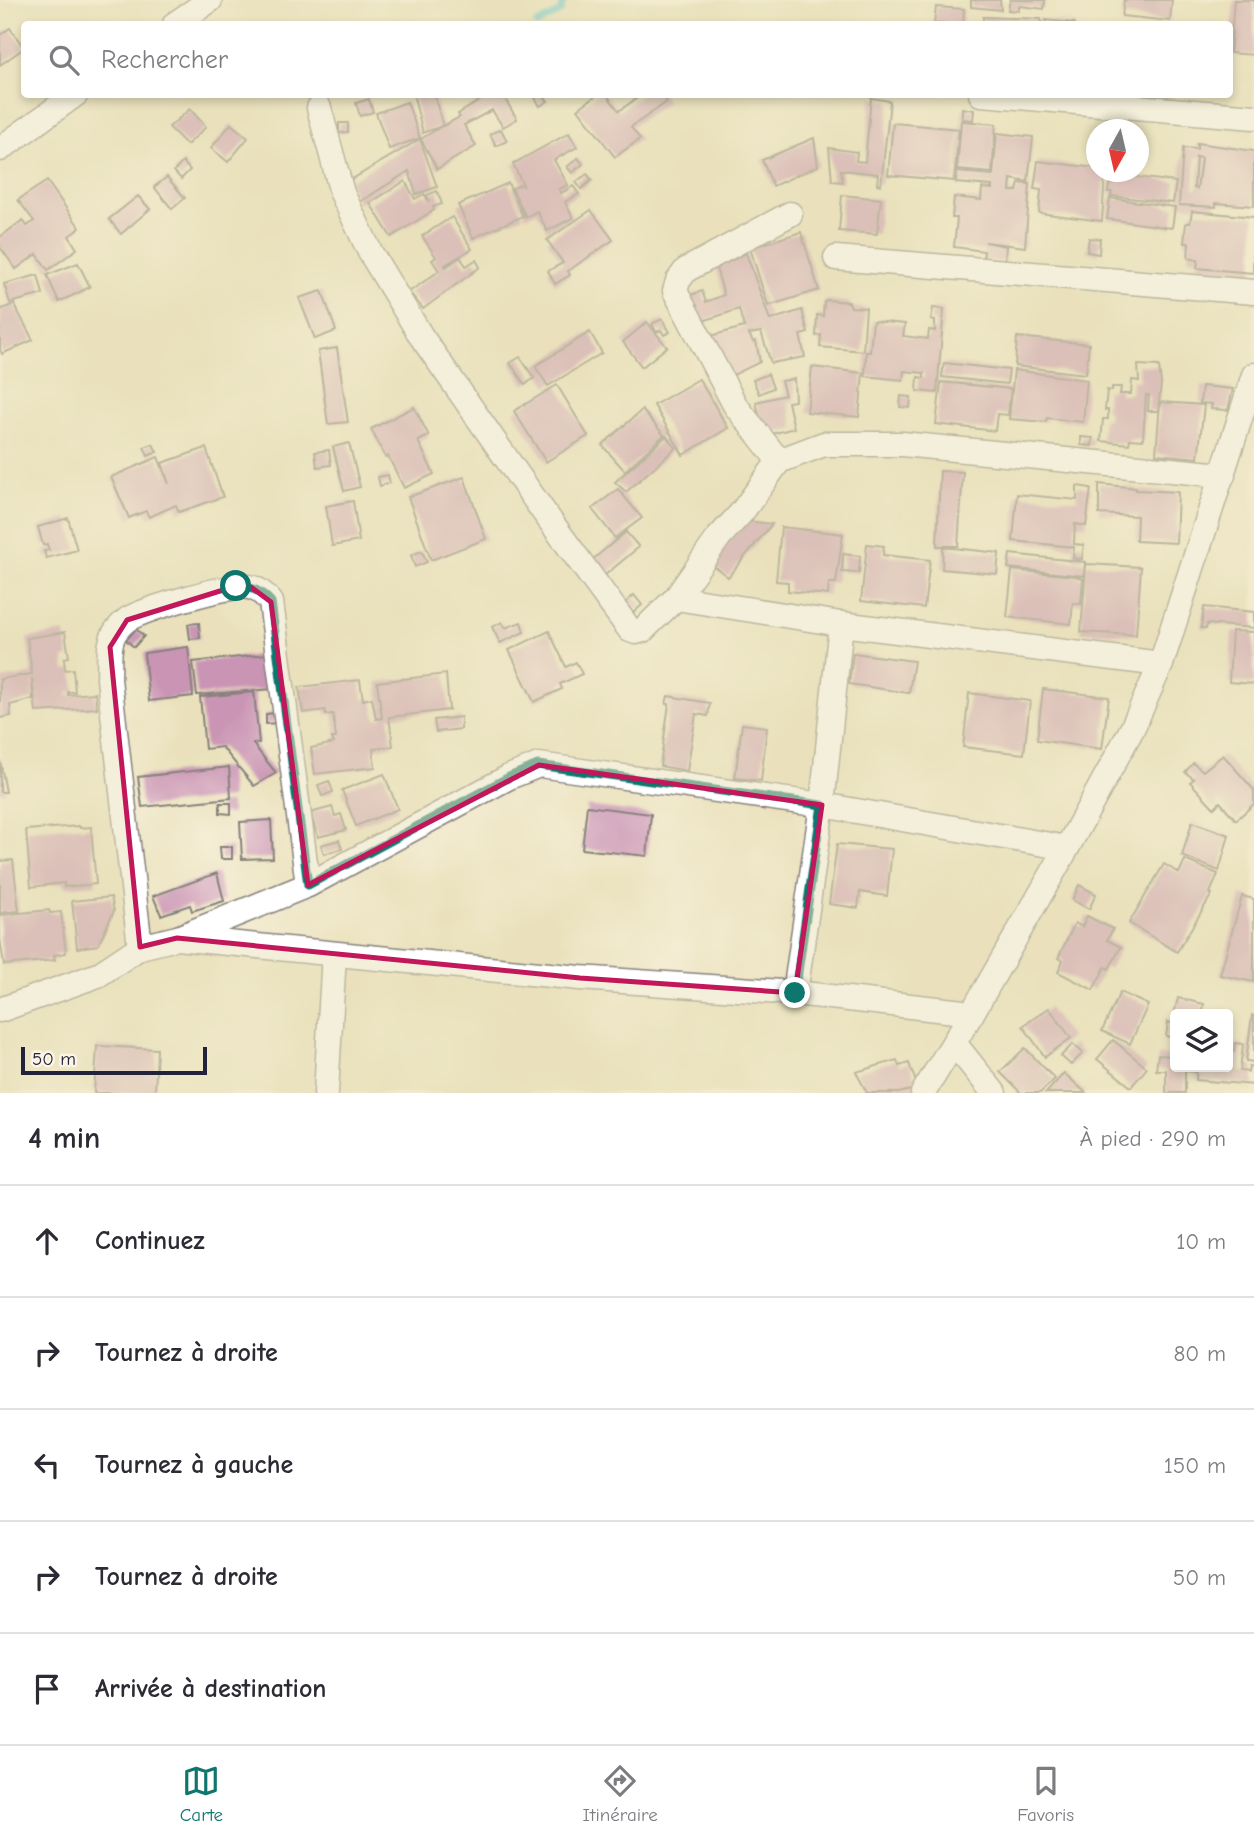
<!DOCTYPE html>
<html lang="fr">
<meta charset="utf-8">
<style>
:root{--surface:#fff;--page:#f7f7f7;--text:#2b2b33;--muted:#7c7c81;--line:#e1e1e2;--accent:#0f766e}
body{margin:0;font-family:"Comic Neue",sans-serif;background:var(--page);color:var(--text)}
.controls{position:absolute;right:21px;bottom:21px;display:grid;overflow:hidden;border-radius:7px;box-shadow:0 4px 10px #0003}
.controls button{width:63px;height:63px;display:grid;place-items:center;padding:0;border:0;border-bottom:2px solid var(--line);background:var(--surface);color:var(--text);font:35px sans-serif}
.compass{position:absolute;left:1086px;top:119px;width:63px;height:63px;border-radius:50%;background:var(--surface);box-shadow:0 4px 10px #0003;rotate:188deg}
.scale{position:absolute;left:21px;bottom:18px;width:186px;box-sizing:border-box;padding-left:7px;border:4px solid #22223b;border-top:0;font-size:19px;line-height:24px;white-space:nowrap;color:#22223b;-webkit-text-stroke:5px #fcf5e5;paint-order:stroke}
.stop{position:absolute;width:21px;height:21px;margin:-16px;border:5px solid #0f766e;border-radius:50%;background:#fff}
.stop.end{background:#0f766e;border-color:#fff;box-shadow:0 2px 7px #0008}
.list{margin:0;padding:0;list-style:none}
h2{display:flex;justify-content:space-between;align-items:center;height:91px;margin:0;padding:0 28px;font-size:30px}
h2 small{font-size:23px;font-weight:400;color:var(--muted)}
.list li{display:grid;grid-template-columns:46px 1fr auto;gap:21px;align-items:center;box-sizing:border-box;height:112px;padding:0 28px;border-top:2px solid var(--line)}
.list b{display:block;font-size:26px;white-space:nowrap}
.list em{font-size:23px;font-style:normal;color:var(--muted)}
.icon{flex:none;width:38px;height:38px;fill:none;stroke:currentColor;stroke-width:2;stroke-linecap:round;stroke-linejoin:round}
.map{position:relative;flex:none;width:1254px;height:1093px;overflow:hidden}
.search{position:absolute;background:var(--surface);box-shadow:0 4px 10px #0003;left:21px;right:21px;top:21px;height:77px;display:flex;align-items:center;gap:18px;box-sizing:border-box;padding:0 24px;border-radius:7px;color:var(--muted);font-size:26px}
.sheet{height:651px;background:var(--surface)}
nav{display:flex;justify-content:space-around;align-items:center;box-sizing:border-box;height:98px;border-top:2px solid var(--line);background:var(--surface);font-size:19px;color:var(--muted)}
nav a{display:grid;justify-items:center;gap:4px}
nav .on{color:var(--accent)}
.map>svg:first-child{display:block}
</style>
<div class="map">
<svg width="1254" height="1093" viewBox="0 0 1254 1093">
<rect width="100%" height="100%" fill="#fcf5e5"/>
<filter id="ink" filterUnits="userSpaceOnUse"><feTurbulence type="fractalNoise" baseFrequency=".0143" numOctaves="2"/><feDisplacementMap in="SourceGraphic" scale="14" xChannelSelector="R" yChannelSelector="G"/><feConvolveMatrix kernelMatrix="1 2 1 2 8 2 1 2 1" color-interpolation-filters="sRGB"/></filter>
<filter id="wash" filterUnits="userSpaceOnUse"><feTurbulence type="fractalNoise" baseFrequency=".00686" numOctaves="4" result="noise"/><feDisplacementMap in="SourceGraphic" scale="28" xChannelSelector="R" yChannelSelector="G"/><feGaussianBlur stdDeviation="1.57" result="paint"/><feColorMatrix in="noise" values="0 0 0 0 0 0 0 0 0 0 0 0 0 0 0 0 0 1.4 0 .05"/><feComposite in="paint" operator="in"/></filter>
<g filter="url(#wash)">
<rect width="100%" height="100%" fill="#eae1bc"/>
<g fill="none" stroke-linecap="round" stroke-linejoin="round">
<!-- stream -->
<path stroke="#58c5cf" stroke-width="7" d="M537 24 560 12 564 0"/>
</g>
<g id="blocks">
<!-- building -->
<g fill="#ca95b5" fill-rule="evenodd">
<path d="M971 0H1000L1001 10 971 7Z"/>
<path d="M1010 0H1045L1044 9 1019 6V11L1008 10Z"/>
<path d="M1124 0H1172L1170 21 1122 16Z"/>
<path d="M1234 0H1254V55L1230 53Z"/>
<path d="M936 7 964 9 963 24H934Z"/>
<path d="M983 17 1041 19V24H983Z"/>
<path d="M1046 20 1075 23V24H1046Z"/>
<path d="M10 28 24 48 0 65V35Z"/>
<path d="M413 94H434L443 126 460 117 458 114 484 98 483 96 486 94H502L517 119 503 127 492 110 464 125 476 146 437 169 421 139 442 126 423 133Z"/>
<path d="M542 94 548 101 540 106 535 98Z"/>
<path d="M598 94H606L619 111 643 94H662L667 102 631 127 640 139 615 157 578 109Z"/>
<path d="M871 98 890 101 881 185 877 184 878 174 841 170 843 182 832 181 829 148 857 152 856 161 865 162Z"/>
<path d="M369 99 373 112 360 116 356 103Z"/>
<path d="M407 102 420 138 389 149 376 113Z"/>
<path d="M962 108 974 110 973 120 962 119Z"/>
<path d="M190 109 206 127 187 145 169 127Z"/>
<path d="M961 121 996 124 992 173 957 170Z"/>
<path d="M339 123H348V132L339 133Z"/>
<path d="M893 123 959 129 954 181 888 175Z"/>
<path d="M231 124 248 138 228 162 211 148Z"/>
<path d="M501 129 507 141 496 146 490 134Z"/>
<path d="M569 133 577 147 554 160 568 185 559 189 561 193 573 186 579 194 565 202 573 218 547 231 537 211 526 217 512 188 522 184 524 187 513 164Z"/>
<path d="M997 133 1033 137 1028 182 1011 179 1010 191H1017L1019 183 1030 184 1025 247 985 242 1006 246 1005 262 983 260 984 251 954 247 957 218H952L954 197 981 200 982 188 992 189V186L956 183 957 172 993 175Z"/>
<path d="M814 138 818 166 773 186 762 160Z"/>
<path d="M420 139 437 187 416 194 409 171 358 203 349 181Z"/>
<path d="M1197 143 1254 151V206L1216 203V207L1179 205 1183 148 1197 149ZM1196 157 1201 158 1197 189 1194 188Z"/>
<path d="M578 158 583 164 572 173 567 167Z"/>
<path d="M1038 161 1096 168V172H1105L1102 221 1039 213 1041 190 1034 189Z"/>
<path d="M183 162 190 170 181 179 174 171Z"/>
<path d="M587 174 592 180 581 189 576 182Z"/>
<path d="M1114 174 1176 182 1173 203 1111 196 1112 192H1108L1109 184H1112Z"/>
<path d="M167 177 185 198 172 209 154 187Z"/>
<path d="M47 181 80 228 69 236 77 249 48 270 37 254 16 269 0 247V237L23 220 27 226 34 221 18 200Z"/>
<path d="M405 181 415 199 424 194 429 201 427 195 437 191 442 204 433 207 434 210 391 237 370 203Z"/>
<path d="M508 183 523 216 473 238 458 205Z"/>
<path d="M842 195 881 199 877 234 839 231Z"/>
<path d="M138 196 150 209 121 234 109 219Z"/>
<path d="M1110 198 1175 207 1172 228 1107 219Z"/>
<path d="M591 210 613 240 568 271 570 275 555 284 548 271 563 263 547 240Z"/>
<path d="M1192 211 1254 217 1253 273 1197 268 1198 260 1188 258 1189 243H1184L1186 223H1190Z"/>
<path d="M452 217 472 249 445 265 446 267 460 257 466 266 476 260 480 267 423 309 409 292 439 271 432 260 436 257 422 236Z"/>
<path d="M801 232 819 290 768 306 750 248Z"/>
<path d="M1089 238 1100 239 1099 254 1087 252Z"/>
<path d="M746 253 770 320 802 310 808 333 800 335 805 357 771 363 761 332 749 334 753 342 756 341 760 362 727 378 703 338 744 327 739 309 697 323 691 295 702 291 706 302 724 295 716 268Z"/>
<path d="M78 263 90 287 59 302 47 275Z"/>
<path d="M38 275 43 294 10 303 4 284Z"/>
<path d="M322 291 336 331 315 339 299 298Z"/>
<path d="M827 300 849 302 851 307 866 308 863 351 820 347 821 335 816 336 817 315 823 316 824 302Z"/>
<path d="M14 304 33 340 2 354 0 350V310Z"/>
<path d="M933 308 944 309 937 393 917 391 918 377 924 378V373L904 371 903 380 865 376 866 352H870L873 321 905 324 903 336 928 339 929 330 935 331V321L931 320Z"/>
<path d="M662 319 670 332 664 335 661 330 656 332 652 324Z"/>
<path d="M647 322 667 347 642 367 623 342Z"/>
<path d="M590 332 602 353 548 386 535 366Z"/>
<path d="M1017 337 1089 344 1086 374 1015 366Z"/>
<path d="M337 348 348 422 328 424 318 351Z"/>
<path d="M520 357 534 378 525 385 510 363Z"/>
<path d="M944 363 1009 370 1007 384 942 377Z"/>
<path d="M1138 365 1159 366 1161 384 1158 411H1148L1149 395H1146L1143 440 1130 439 1129 444 1101 441 1103 419H1108V410H1105L1107 390 1112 391V387H1121L1120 394H1131L1132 380 1139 381Z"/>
<path d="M812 367 863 373 859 417 807 412Z"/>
<path d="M1014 370 1087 380 1083 422 1047 418 1046 422 1009 419Z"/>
<path d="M768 374 773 388 759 394 753 380Z"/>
<path d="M699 379 728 428 683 455 654 405Z"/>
<path d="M794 379 795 401 788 402 794 428 764 436 756 402 785 395 781 381Z"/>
<path d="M941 382 1011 389 1008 415 997 414 995 431 936 424Z"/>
<path d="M557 385 588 436 546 462 514 411Z"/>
<path d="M1202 386 1233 389 1228 410 1211 409 1212 404 1200 403Z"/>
<path d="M901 396 911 397 910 408 900 407Z"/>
<path d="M1160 402 1204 405 1198 458 1156 454Z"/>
<path d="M414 407 429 436 418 441 434 474 404 488 388 456 385 457 371 429Z"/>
<path d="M642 410 664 435 625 471 602 445Z"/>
<path d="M666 436 676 448 626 492 615 482Z"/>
<path d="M1081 437 1093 438 1092 446 1081 445Z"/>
<path d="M349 443 360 487 344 491 333 447Z"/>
<path d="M153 444 157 452 148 456 144 447Z"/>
<path d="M206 448 223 497 179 512 176 505 149 517 146 511 129 518 111 477 158 457 169 484 162 463Z"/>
<path d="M329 450 331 465 317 467 315 452Z"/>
<path d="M940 471 963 472 958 546H937Z"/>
<path d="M388 475 390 483 380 486 378 477Z"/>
<path d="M464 477 486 539 431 560 408 497Z"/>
<path d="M1099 484 1136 488V490L1178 492 1176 543 1136 541 1137 516 1099 514Z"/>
<path d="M1077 486 1091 488 1086 526 1075 524 1074 544 1084 545 1082 559 1073 558 1074 547 1013 541 1017 494 1077 500Z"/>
<path d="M618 489 642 518 615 538 592 509Z"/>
<path d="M353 501 359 541 332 546 326 506Z"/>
<path d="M68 518 77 550 46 558 44 551 49 550 47 544 43 545 38 527Z"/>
<path d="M745 521 772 524 728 577 710 563Z"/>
<path d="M781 527 843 534 836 583H829L828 595 788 591V582L776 581Z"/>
<path d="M626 532 639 547 599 580 586 565Z"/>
<path d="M867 544 884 546 883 555 930 560 924 608 861 601Z"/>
<path d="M943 547 999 553 997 574 942 569Z"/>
<path d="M422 551 427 562 415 567 411 555Z"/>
<path d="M843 554 860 556 859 573 842 572Z"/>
<path d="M1010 554 1085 562 1084 576 1008 568Z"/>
<path d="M1086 564 1141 567 1136 635 1081 632Z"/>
<path d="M1012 570 1076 576 1083 579 1081 604 1073 603 1071 624 1007 617Z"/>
<path d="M634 595 642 605 632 614 624 604Z"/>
<path d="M1204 607 1254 612V628L1207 624 1206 629 1201 628Z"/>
<path d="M502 622 505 628 521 622 524 632 500 643 492 627Z"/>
<path d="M199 623 200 638 190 639 188 624Z"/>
<path d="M136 629 144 636 134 647 126 640Z"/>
<path d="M549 631 566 667 576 662 582 674 560 684 562 689 534 702 509 650Z"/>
<path d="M1232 631 1254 632V684L1229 682Z"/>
<path d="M65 632 69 657 64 658 65 670 73 669 75 692H68V695L95 693 97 708 36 712 32 678 33 699 10 705 11 716 0 718V679L32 674 27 638Z"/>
<path d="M188 647 193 696 149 701 144 653Z"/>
<path d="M853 653 914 661 909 693 849 684Z"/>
<path d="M268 654 273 689 197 695 193 662Z"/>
<path d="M446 674 449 710 389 717 393 746 373 749 375 767 315 774 311 748 334 743 332 738H336L333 714 326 715 325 710 303 713 299 687 360 680 363 700 372 698 376 719 382 718 377 682Z"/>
<path d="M1043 689 1109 697 1102 749 1037 740Z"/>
<path d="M254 692 259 743 253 744 276 773 254 786 222 747 205 749 200 697Z"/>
<path d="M969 693 1030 701 1024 754 963 747Z"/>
<path d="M668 696 710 703 708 716 696 714 687 771 660 766 669 704H666Z"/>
<path d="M275 713 276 723 266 724V714Z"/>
<path d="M461 717V729L436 732 434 720Z"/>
<path d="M742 724 767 727 761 781 735 778Z"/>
<path d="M1223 755 1254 790V804L1236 820 1220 802 1214 808 1190 782 1194 779 1185 772 1193 763 1203 771Z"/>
<path d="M0 760 6 792H0Z"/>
<path d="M229 767 231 798 142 807 138 777Z"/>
<path d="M384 774 398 809 356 826 342 790Z"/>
<path d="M329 781 333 792 322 796 318 785Z"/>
<path d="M220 803H231V814L220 813Z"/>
<path d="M587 806 651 814 647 856 582 849Z"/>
<path d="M332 807 335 816 341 814 346 830 318 837 310 813Z"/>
<path d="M271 820 273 858 242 859 240 822Z"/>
<path d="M1192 822 1229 835 1219 871 1182 856Z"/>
<path d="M79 826 80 828 91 827 96 884 64 887V883L31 887 26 830Z"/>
<path d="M339 840 342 849 324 854 321 845Z"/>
<path d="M837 844 892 849 887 896 860 892 858 908 829 904Z"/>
<path d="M220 847H232V859H221Z"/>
<path d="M13 860 19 911 0 913V861Z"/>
<path d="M1185 860 1218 874 1210 893 1212 894 1177 952 1129 923 1164 864 1179 873Z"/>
<path d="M217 873 224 901 192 911 190 905 161 915 153 896Z"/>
<path d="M1079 885 1096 894 1089 909 1072 900Z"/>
<path d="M1242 896 1254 899V982L1220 975Z"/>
<path d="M111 897 114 911 98 945 77 948 72 901Z"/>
<path d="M49 910 50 913 61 912 66 953 54 955 55 960 4 965 0 939V915Z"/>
<path d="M1087 916 1113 929 1107 940 1121 947 1109 969 1105 967 1093 990 1058 972 1063 960 1058 958 1075 923 1082 927Z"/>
<path d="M1120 992 1148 1005 1130 1044 1102 1031Z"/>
<path d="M1178 998 1204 1004 1202 1014H1175V1067H1195V1072L1185 1071V1093H1166V1070H1156L1158 1055 1172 1056 1173 1038 1166 1036 1168 1022 1172 1023Z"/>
<path d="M1049 1008 1071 1038 1045 1057 1023 1026Z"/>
<path d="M1252 1015 1254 1016V1062L1246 1061Z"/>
<path d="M1113 1040 1147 1068 1131 1087 1097 1059Z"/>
<path d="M1235 1043 1243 1044 1240 1071 1248 1072 1249 1066 1254 1067V1085L1196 1080 1197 1067H1228V1048L1234 1052Z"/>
<path d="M1073 1044 1083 1053 1071 1065 1061 1056Z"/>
<path d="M97 1046 157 1049 155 1093H94Z"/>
<path d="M1025 1048 1055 1079 1040 1093H1021L1000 1072Z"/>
<path d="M897 1060 899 1066 909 1063 918 1088 899 1093H867L856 1072Z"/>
<path d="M1064 1073 1086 1093H1046Z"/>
</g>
</g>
</g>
<g filter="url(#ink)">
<use href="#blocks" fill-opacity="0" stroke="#86827c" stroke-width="2"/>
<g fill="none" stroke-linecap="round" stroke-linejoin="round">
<defs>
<g id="minor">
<path d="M175 24 210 0"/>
<path d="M981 94 1254 117"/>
<path d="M319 108 342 193 370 252 421 336 543 511 630 630 636 632 643 630 676 598 719 537 742 512 779 461 824 444H902L1223 475"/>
<path d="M0 149 76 94"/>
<path d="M836 258 1254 292"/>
<path d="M779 461 735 405 675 291 678 281 686 270 790 214"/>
<path d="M676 598 841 624 1161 664"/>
<path d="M308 885 509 777 539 765 822 805 1067 848"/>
<path d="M140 947 109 679C110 663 107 644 116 631 119 627 124 622 128 619 146 609 231 583 249 587 258 588 265 595 271 602L308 885 180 937"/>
<path d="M795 993 822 805 841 624"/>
<path d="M0 1010 98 975 140 947 177 938 580 978 795 993 972 1013"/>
<path d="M954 1043 994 1093"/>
<path d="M326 1093 334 954"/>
<path d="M923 1093 972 1013 1067 848 1132 729 1161 664 1254 375"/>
</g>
</defs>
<!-- minor casing -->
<use href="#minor" stroke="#86827c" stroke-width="27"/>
<!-- minor -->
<use href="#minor" stroke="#fff" stroke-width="24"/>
</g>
</g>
<g fill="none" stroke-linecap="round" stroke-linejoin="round" filter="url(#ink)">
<!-- route -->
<path stroke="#0f766e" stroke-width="9" d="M236 586C252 587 260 590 271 602L308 885 509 777 538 765 822 805 795 993"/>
</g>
<!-- marked area -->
<path d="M0 0H1254V1093H0ZM236 586 251 587 271 602 308 885 539 765 822 805 795 993 580 978 177 938 140 947 110 647 127 620Z" fill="#eae1bc" fill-opacity=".55" fill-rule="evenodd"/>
<path fill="none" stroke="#c2185b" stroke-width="5" stroke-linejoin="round" d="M236 586 251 587 271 602 308 885 539 765 822 805 795 993 580 978 177 938 140 947 110 647 127 620Z"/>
</svg>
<div class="controls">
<button><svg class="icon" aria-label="layers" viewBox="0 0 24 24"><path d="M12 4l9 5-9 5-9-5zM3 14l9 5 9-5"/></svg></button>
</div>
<svg class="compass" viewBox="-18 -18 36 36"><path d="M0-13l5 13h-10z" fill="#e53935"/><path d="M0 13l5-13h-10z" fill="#7c7c81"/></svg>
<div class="scale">50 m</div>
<div class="stop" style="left:236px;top:586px"></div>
<div class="stop end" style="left:795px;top:993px"></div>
<div class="search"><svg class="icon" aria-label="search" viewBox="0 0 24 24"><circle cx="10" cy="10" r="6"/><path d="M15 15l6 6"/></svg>Rechercher</div>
</div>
<section class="sheet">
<h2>4 min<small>À pied · 290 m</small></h2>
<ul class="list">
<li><svg class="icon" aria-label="ahead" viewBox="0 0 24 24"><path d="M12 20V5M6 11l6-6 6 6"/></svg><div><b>Continuez</b></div><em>10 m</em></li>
<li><svg class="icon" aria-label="right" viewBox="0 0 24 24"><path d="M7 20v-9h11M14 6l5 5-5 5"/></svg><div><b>Tournez à droite</b></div><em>80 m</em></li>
<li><svg class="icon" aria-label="left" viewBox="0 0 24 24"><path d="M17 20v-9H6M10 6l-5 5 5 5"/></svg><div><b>Tournez à gauche</b></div><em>150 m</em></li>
<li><svg class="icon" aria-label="right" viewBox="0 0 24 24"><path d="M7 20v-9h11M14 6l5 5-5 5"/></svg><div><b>Tournez à droite</b></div><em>50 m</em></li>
<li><svg class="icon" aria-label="arrive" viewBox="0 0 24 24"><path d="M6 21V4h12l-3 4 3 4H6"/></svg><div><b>Arrivée à destination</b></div></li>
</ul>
</section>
<nav>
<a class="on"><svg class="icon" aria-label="map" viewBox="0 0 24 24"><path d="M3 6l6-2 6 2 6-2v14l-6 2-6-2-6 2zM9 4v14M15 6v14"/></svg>Carte</a>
<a><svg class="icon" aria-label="directions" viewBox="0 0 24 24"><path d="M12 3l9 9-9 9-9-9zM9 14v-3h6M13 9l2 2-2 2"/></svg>Itinéraire</a>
<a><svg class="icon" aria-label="saved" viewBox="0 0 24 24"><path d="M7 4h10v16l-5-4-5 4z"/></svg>Favoris</a>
</nav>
